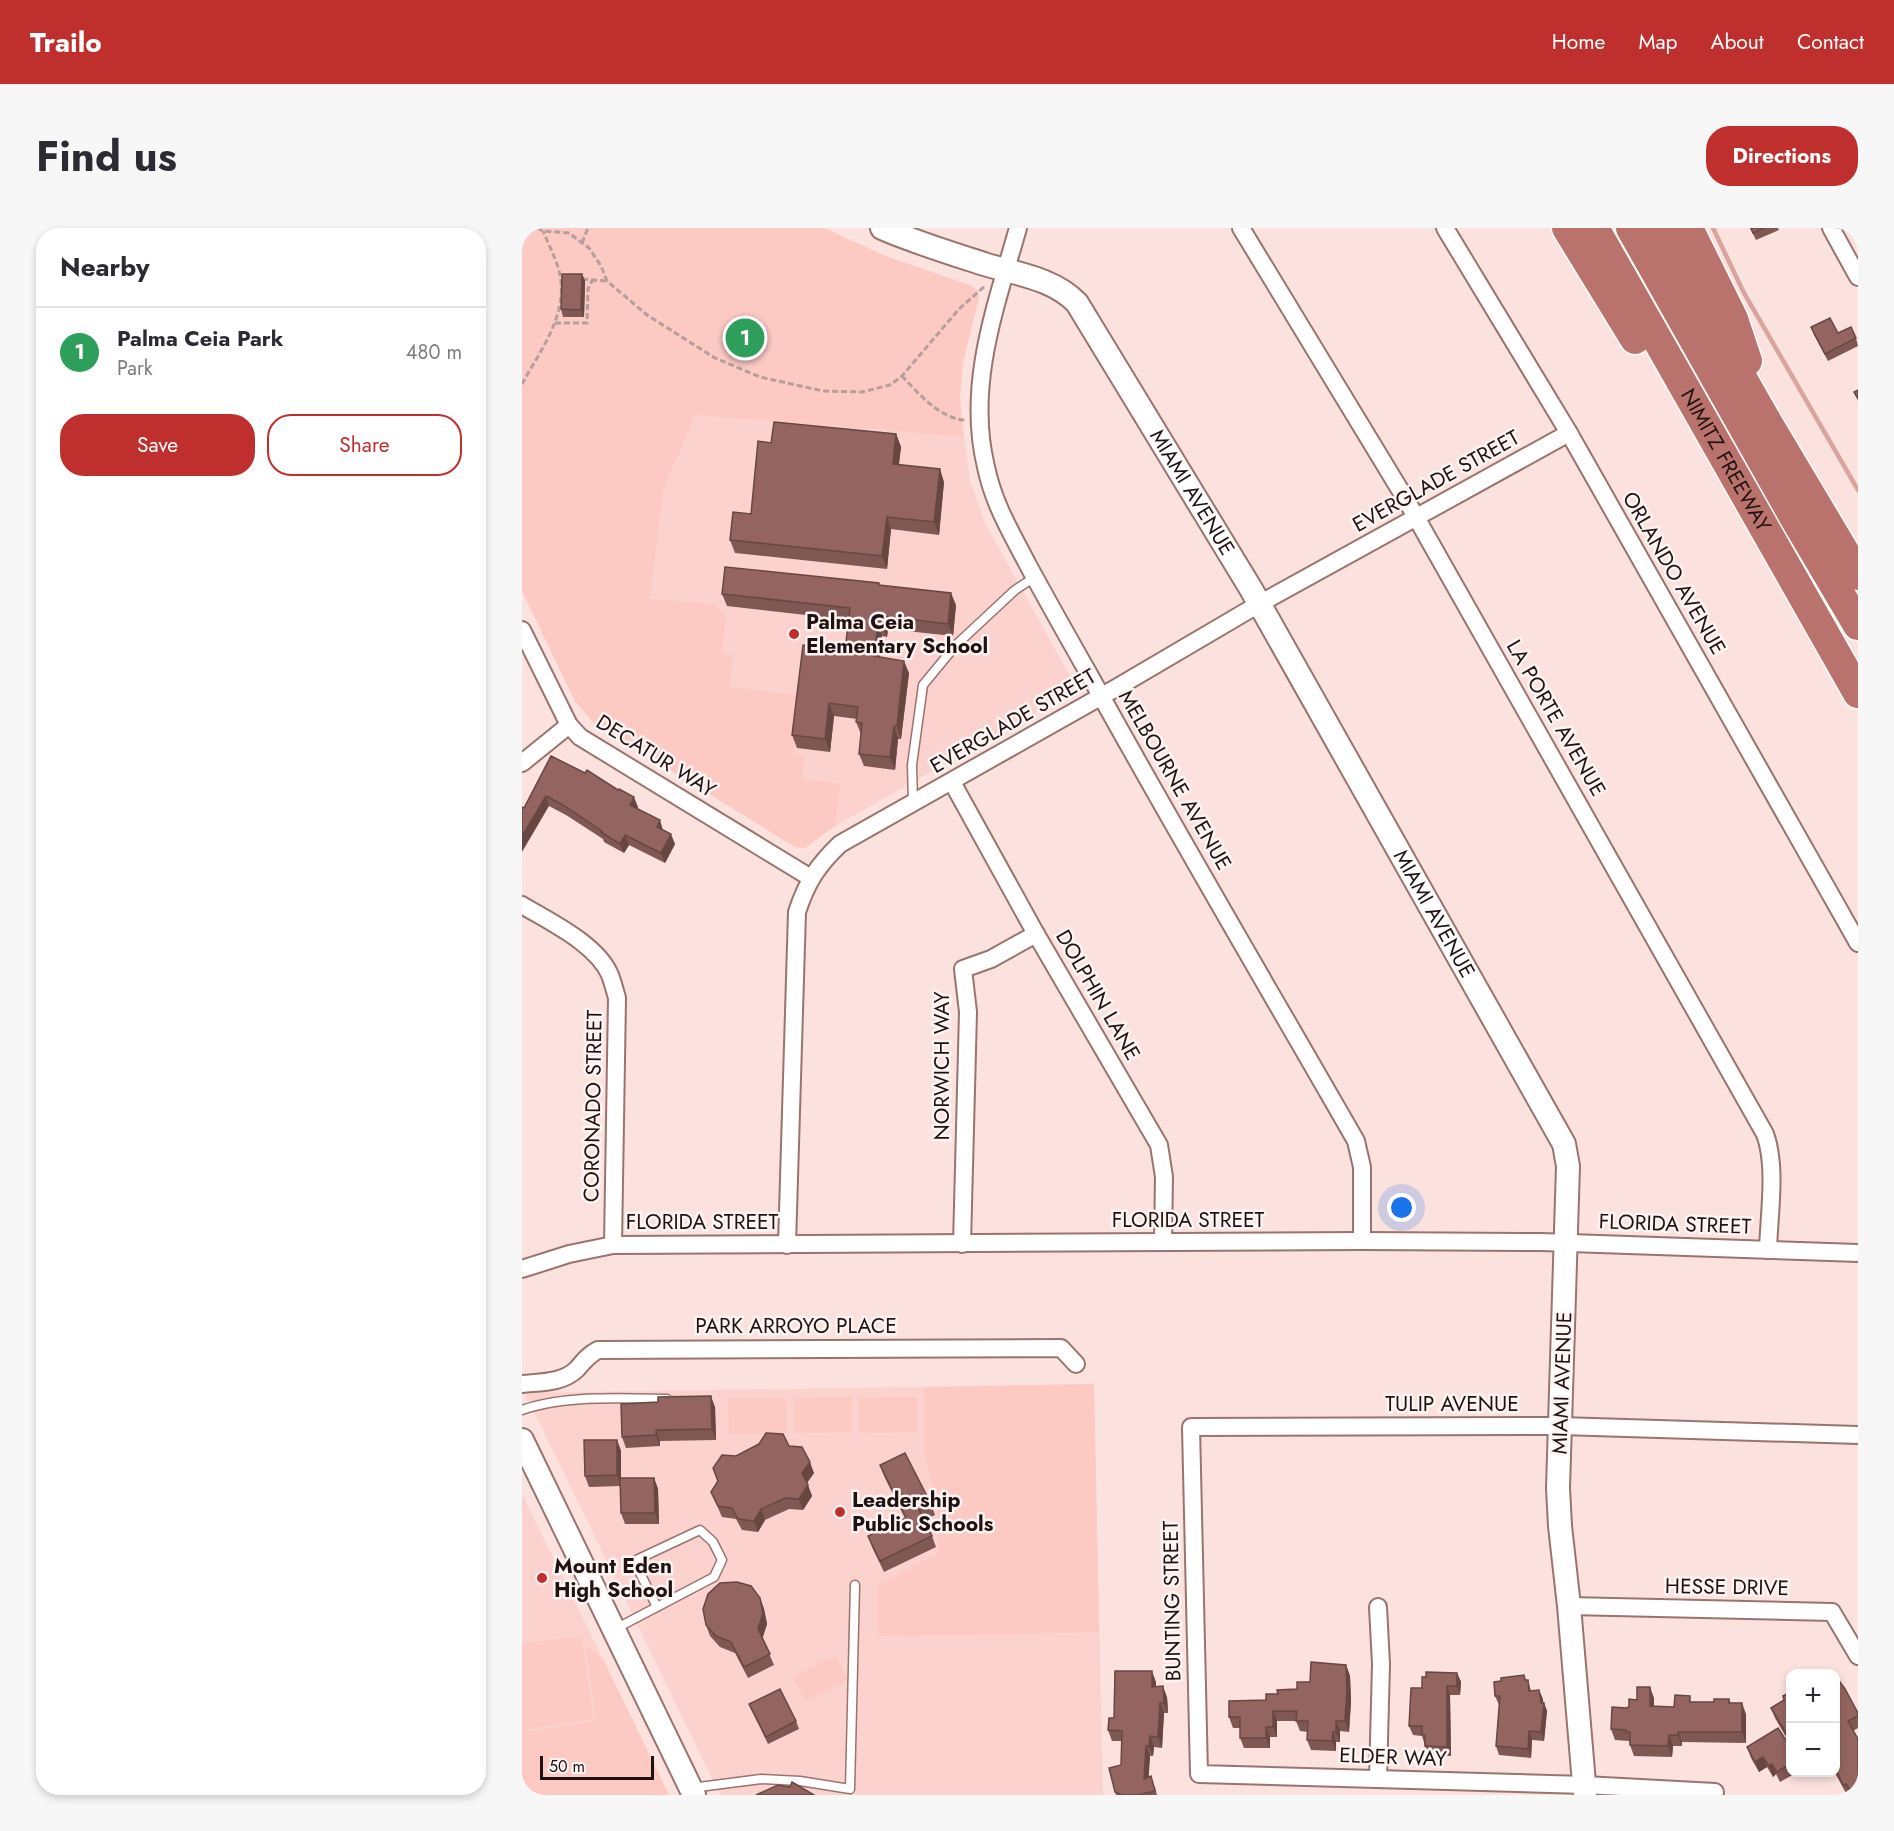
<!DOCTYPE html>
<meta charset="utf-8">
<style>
:root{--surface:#fff;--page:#f7f7f7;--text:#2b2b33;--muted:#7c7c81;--line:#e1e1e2;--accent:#be2f2e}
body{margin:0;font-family:Jost,sans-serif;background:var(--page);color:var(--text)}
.controls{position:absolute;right:18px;bottom:18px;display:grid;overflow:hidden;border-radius:12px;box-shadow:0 3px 9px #0003}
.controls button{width:54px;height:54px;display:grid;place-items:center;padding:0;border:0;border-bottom:2px solid var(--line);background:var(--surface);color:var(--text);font:30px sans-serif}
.scale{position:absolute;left:18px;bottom:15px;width:114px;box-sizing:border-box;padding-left:6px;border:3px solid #201211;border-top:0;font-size:16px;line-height:21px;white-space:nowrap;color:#201211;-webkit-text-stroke:4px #fdf4f3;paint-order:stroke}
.you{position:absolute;left:880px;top:980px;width:21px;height:21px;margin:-15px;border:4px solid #fff;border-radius:50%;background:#1a73e8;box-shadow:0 0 0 9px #1a73e833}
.badge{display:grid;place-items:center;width:39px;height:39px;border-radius:50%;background:var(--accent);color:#fff;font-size:20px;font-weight:700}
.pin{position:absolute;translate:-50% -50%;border:3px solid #fff;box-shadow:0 2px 6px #0006}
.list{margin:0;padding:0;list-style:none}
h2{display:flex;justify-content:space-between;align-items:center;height:78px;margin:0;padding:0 24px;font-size:26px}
h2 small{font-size:20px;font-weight:400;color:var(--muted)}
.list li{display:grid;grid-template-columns:39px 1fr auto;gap:18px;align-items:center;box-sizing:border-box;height:90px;padding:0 24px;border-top:2px solid var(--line)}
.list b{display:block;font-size:22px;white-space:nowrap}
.list p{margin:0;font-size:20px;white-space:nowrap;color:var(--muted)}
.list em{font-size:20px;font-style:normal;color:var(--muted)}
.actions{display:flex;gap:12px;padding:18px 24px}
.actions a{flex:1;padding:14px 0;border:2px solid var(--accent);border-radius:24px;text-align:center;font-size:21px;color:var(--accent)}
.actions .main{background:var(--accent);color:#fff}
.map{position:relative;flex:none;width:1336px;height:1567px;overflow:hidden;border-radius:24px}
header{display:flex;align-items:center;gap:36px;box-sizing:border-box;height:84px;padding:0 30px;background:var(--accent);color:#fff}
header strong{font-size:28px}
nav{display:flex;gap:33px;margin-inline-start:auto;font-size:21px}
.intro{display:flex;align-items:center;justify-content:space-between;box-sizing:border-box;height:144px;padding:0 36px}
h1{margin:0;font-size:42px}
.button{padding:15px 27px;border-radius:24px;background:var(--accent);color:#fff;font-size:21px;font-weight:700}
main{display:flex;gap:36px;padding:0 36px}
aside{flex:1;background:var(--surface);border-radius:24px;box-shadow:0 3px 9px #0003}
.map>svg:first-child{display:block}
</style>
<header>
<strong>Trailo</strong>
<nav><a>Home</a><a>Map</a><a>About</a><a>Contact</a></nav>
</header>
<div class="intro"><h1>Find us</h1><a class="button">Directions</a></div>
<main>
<aside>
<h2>Nearby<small></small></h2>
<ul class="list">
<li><span class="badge" style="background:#2e9e5b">1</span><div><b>Palma Ceia Park</b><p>Park</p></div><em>480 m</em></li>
</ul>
<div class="actions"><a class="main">Save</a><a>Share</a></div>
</aside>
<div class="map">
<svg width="1336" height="1567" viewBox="0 0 1336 1567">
<rect width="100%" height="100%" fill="#fce2df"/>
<!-- built -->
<g fill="#fbd2cd">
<path d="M173 187 442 209 448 252 463 295 548 448 550 461 547 466 313 598 283 620 273 619 71 494 53 473 0 363Z"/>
<path d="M572 1156 581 1567H293L260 1562 250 1567H198L3 1165Z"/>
<path d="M0 1266 82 1433 147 1567H0Z"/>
</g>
<!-- green -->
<g fill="#fcc9c3">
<path d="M0 0H302L366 29 448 57 456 63 457 70 441 135 438 170 442 209 173 187 141 262 128 371 191 376 204 389 200 425 211 427 208 459 277 467 272 526 282 527 280 551 318 556 313 598 283 620 273 619 71 494 53 473 0 363Z"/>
<path d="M572 1156 577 1404 356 1408V1357L417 1325 415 1283 402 1222V1159Z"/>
<path d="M330 1169V1204L272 1205V1170Z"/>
<path d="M395 1169V1204L337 1205V1170Z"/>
<path d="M264 1170 265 1205 207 1206 206 1171Z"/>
<path d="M59 1409 72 1491 0 1502V1415Z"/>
<path d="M64 1418 82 1433 147 1567H0V1504L74 1493Z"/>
<path d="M314 1427 326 1452 284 1473 271 1449Z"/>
</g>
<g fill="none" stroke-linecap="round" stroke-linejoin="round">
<!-- stream -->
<path stroke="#d8a59e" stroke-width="4.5" d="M1191 0 1222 65 1336 262"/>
<defs>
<g id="lane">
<path d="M391 575 390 537 401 457 434 417 493 362 513 349"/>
<path d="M0 1182C43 1167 100 1170 145 1171"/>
<path d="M93 1401 192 1349 200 1332 191 1314 178 1302 112 1333 135 1379"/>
<path d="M169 1560 239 1551 278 1553 328 1561 333 1357"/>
</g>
<g id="street">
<path d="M496 0C474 78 444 157 464 239 472 277 489 304 506 337 526 374 547 411 568 448 654 604 745 758 834 913L840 939V1013"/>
<path d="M719 0 886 275 1243 906C1255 938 1247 987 1246 1022"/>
<path d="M923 0 1047 205 1336 715"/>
<path d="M1309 0 1336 49"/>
<path d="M0 402 47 497 58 509 289 650"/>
<path d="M0 535 47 497"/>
<path d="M430 554 514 706 637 917 642 949 641 1014"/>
<path d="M0 677C28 694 75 716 88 747 91 755 93 763 95 770L91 1017"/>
<path d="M440 1016 446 784 441 741 469 731 514 706"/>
<path d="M265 1017 275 684C285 654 295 638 318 616L594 460 737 376 1047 205"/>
<path d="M0 1041 47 1026 91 1017 840 1013 1019 1014 1336 1025"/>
<path d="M0 1156C19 1154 41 1155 55 1141 62 1133 66 1127 76 1122L539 1120 554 1136"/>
<path d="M1047 1378 1310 1384 1336 1428"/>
<path d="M856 1379 859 1436 856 1551"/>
<path d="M1193 1564 1063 1557 677 1546 669 1199 1039 1198 1336 1207"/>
</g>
<g id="secondary">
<path id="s1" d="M360 0C392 14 428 25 462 36 494 46 531 50 555 75L729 361 1042 916 1046 938 1036 1260 1038 1298 1047 1378 1063 1567"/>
<path d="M0 1212 172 1567"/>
</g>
<g id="highway">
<path d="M1045 0 1113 111"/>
<path id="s2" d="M1072 0 1336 465"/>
<path d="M1109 0 1274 292 1336 397"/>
<path d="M1134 0 1246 196 1336 347"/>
<path d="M1166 0 1211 91 1225 133"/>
</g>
</defs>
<!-- lane casing -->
<use href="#lane" stroke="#99746f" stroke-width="11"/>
<!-- street casing -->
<use href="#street" stroke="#99746f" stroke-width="20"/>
<!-- secondary casing -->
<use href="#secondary" stroke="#99746f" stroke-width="26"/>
<!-- highway casing -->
<use href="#highway" stroke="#fff" stroke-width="33"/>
<!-- path -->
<g stroke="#b59e9c" stroke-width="3" stroke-dasharray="6 3" stroke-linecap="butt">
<path d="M15 0 21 3 47 5 67 20 79 38 85 53 125 87 193 130 238 149 301 163 340 164 368 157 380 148 437 81 463 58"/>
<path d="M60 15 66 0"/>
<path d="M60 51 85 53"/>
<path d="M33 95H65L66 61 71 51"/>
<path d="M380 148C396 165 419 192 444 192"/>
<path d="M0 156C18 123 46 87 38 47 35 32 27 18 21 3"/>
</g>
<!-- lane -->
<use href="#lane" stroke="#fff" stroke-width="8"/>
<!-- street -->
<use href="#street" stroke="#fff" stroke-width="16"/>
<!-- secondary -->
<use href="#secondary" stroke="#fff" stroke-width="22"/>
<!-- highway -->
<use href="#highway" stroke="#ba736c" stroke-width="30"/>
</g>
<!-- wall -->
<g fill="#7f5753">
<path d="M1228 0H1256L1257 2 1234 12Z"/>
<path d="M60 46 63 53 62 89H41L39 81Z"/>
<path d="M1289 99 1334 110 1336 118 1306 133 1292 107Z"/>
<path d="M374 206 379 219 377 237 422 254 417 307 369 301 365 341 213 325 208 312 229 286 249 215Z"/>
<path d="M358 357 434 377 431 408 366 401 365 409 360 408 358 429 387 445 379 511H376L373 542 342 538 337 526 339 506 334 494 335 491 312 488 308 524 275 520 270 507 323 422 327 392 205 378 200 366Z"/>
<path d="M29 528 116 579 115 581 141 602 153 616 143 635 107 617 102 625 82 614 81 611 44 587 27 578 2 580Z"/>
<path d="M193 1179 194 1212 138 1213V1218L104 1220 100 1209Z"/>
<path d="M95 1212 99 1223V1250H132L136 1261 137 1296H103L99 1285 98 1258 67 1259 63 1248Z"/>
<path d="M267 1218 292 1245 285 1255 290 1268 281 1282 267 1281 243 1292 236 1304 220 1302 214 1291 200 1289 189 1264 196 1254 191 1240Z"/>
<path d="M358 1237 409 1276 413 1287 402 1292 410 1308 414 1319 362 1344 350 1319 346 1308 383 1290 362 1248Z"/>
<path d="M238 1370 242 1381 245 1396 240 1410 252 1437 226 1450 213 1425 198 1419 188 1408 184 1397Z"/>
<path d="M824 1437 828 1448 829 1473 827 1504 818 1503V1514H814V1523L789 1522 785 1512 786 1504 778 1503 774 1493H755V1509H748V1520H722L718 1510V1500H711L707 1489 744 1472 756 1466 775 1461Z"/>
<path d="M935 1445 939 1454 938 1467H928L929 1528 906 1527 900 1508 891 1507 887 1498 900 1460Z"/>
<path d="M1002 1447 1004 1452H1006L1009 1463 1017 1462 1025 1483 1022 1513 1010 1512 1009 1530 977 1527 974 1518 977 1477 973 1468 979 1453Z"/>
<path d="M634 1454V1458L645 1469 646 1485H642L640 1520 632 1519 631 1528H628L626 1549 633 1559 635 1567H594L587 1540 599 1537 600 1513H590L586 1502 592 1490Z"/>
<path d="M1314 1457 1336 1485V1500L1331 1503 1336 1567H1329L1328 1566 1325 1567 1313 1545Z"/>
<path d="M1269 1464V1515L1268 1516 1253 1490 1249 1480 1262 1472 1261 1468Z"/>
<path d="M1132 1470V1479H1152L1170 1474H1192L1207 1471 1209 1475 1224 1486V1515L1160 1514V1518H1151L1150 1529 1112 1528 1108 1517 1107 1513 1093 1512 1089 1501 1105 1480 1115 1472Z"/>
<path d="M227 1476 274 1493 277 1501 246 1516 230 1483Z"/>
<path d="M1225 1519 1269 1520V1545H1274L1258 1554 1254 1546 1251 1549 1245 1539 1237 1544 1229 1530Z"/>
</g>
<!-- shaded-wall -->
<g fill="#684743">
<path d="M60 46 63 53 62 89 59 82Z"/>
<path d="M374 206 379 219 375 249 371 236Z"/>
<path d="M418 241 422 254 417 307 412 294Z"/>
<path d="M365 289 369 301 365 341 360 328Z"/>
<path d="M429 365 434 377 431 408 426 396Z"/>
<path d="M361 388 366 401 365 409 360 396Z"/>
<path d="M356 396 360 408 357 440 352 428Z"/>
<path d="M382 433 387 445 379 511 375 498Z"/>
<path d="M307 475 312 488 308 524 303 511Z"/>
<path d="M372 498 376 511 373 542 368 529Z"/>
<path d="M24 568 27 578 0 624V608Z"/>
<path d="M112 569 116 579 111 587 108 577Z"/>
<path d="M138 592 141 602 135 599Z"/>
<path d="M149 606 153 616 143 635 139 625Z"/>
<path d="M103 607 107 617 102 625 98 616Z"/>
<path d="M189 1168 193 1179 194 1212 190 1201Z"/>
<path d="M134 1202 138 1213V1218L134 1207Z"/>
<path d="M95 1212 99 1223V1258L95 1247Z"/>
<path d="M288 1234 292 1245 284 1256 280 1245Z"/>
<path d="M132 1250 136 1261 137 1296 133 1285Z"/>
<path d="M286 1257 290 1268 281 1282 277 1271Z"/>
<path d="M239 1281 243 1292 236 1304 232 1293Z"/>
<path d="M238 1370 242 1381 245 1396 240 1412 236 1401Z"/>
<path d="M824 1437 828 1448 829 1473 827 1504 823 1493Z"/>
<path d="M630 1443 634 1454V1469L630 1459Z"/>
<path d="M935 1445 939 1454 938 1467 935 1458Z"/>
<path d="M641 1458 645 1469 646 1485 642 1475Z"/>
<path d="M925 1458 928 1467 929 1528 925 1519Z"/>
<path d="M1128 1459 1132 1470V1489L1128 1478Z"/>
<path d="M1017 1462 1021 1471V1477L1022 1475 1025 1483 1022 1513 1019 1504V1475Z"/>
<path d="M638 1475 642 1485 640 1520 636 1509Z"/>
<path d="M1220 1475 1224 1486V1515L1220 1504Z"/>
<path d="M751 1483 755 1493V1509L751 1499Z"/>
<path d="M814 1493 818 1503V1514L814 1504Z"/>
<path d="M744 1499 748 1509V1520L744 1510Z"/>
<path d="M1007 1503 1010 1512 1009 1530 1006 1521Z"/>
<path d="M811 1504 814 1514V1523L810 1513Z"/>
<path d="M1156 1504 1160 1514V1518L1156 1507Z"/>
<path d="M1147 1507 1151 1518 1150 1529 1146 1518Z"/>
<path d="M628 1508 632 1519 631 1528 627 1518Z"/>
<path d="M624 1518 628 1528 626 1561 622 1551Z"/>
<path d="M1241 1529 1245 1539 1237 1544 1233 1534Z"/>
<path d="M1250 1536 1254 1546 1251 1549 1247 1538Z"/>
</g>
<!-- building -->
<g fill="#946560" stroke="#684743" stroke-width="1.5">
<path d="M1229 0H1242L1231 5Z"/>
<path d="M40 46H60L59 82 39 81Z"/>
<path d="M1308 90 1316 105 1329 99 1334 110 1303 126 1289 99Z"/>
<path d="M1336 162V171L1332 164Z"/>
<path d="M252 194 374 206 371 236 418 241 412 294 365 289 360 328 208 312 211 284 229 286 236 213 249 215Z"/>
<path d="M203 339 357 355V357L429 365 426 396 361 388 360 396H356L352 428 382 433 375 498H372L368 529 337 526 340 495 334 494 336 479 307 475 303 511 270 507 281 417 323 422 328 380 200 366Z"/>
<path d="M29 528 63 545 65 542 96 562 97 561 112 569 108 577 138 592 135 599 149 606 139 625 103 607 98 616 79 604 80 603 41 577 24 568 0 608V579L2 580Z"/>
<path d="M189 1168 190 1201 134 1202V1207L100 1209 99 1176 136 1174V1169Z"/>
<path d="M244 1205 261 1206 267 1218 280 1219 288 1234 280 1245 286 1257 277 1271 263 1270 239 1281 232 1293 216 1291 210 1280 196 1278 189 1264 196 1253 191 1240 200 1227 214 1228 237 1216Z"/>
<path d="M62 1212H95V1247L63 1248Z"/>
<path d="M383 1225 409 1276 397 1282 410 1308 358 1333 346 1308 384 1290 358 1237Z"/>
<path d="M98 1250H132L133 1285H99Z"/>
<path d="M215 1354 229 1358 238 1370 241 1385 236 1401 248 1426 222 1439 209 1414 194 1408 184 1397 181 1381 186 1366 198 1355Z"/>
<path d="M789 1434 824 1437 825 1462 823 1493H814V1504H811L810 1513 785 1512 786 1493H774L775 1483H751V1499H744V1510H718V1489H707V1473L744 1472V1466H756L755 1462 775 1461V1454H788Z"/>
<path d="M593 1443H630V1459L641 1458 642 1475H638L636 1509 628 1508 627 1518H624L622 1551 629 1548 633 1563 616 1567H600L593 1564 587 1540 599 1537 600 1503 586 1502 587 1490H592Z"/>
<path d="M904 1444 935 1445V1458H925V1519L903 1518V1507L900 1506V1498H887L889 1460H900V1449H904Z"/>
<path d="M1002 1447 1003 1452H1006L1007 1463 1017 1462 1019 1475H1022L1019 1504 1007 1503 1006 1521 974 1518 978 1468H973L972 1454 979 1453V1450Z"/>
<path d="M1318 1454 1323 1461 1336 1485V1488L1326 1493 1336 1511V1567H1331L1324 1556 1321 1557 1314 1542V1457Z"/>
<path d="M1115 1459H1128V1478L1152 1479 1153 1467 1168 1468V1474H1192V1471H1207V1475H1220V1504H1156V1507H1147L1146 1518 1108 1517V1504H1104V1502L1089 1501 1090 1479 1105 1480 1107 1478V1471L1115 1472Z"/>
<path d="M258 1461 274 1493 244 1509 227 1476Z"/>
<path d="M1269 1464V1503L1264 1505 1249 1480 1262 1472 1261 1468Z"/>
<path d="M1256 1500 1269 1520V1535L1255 1544 1250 1536 1247 1538 1241 1529 1233 1534 1225 1519Z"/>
<path d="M270 1554 292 1567H234L256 1557 268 1559Z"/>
</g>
<!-- markers -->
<g fill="#be2f2e" stroke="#fdf4f3" stroke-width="2">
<circle cx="272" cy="406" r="6"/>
<circle cx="318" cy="1284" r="6"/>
<circle cx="20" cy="1350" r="6"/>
</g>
<g text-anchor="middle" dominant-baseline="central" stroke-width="5" stroke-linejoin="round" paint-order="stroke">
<!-- street labels -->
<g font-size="21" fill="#201211" stroke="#fdf4f3">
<text stroke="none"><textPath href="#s2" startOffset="267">NIMITZ FREEWAY</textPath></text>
<text transform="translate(914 253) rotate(-29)">EVERGLADE STREET</text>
<text stroke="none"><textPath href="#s1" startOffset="432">MIAMI AVENUE</textPath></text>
<text transform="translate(1152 345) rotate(60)">ORLANDO AVENUE</text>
<text transform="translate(1034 490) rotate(60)">LA PORTE AVENUE</text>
<text transform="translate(491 493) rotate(-30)">EVERGLADE STREET</text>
<text transform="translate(134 528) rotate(32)">DECATUR WAY</text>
<text transform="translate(653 552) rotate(60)">MELBOURNE AVENUE</text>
<text stroke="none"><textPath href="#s1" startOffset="918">MIAMI AVENUE</textPath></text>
<text transform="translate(576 767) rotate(60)">DOLPHIN LANE</text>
<text transform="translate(420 838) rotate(-90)">NORWICH WAY</text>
<text transform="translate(71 878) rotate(-89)">CORONADO STREET</text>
<text x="666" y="992">FLORIDA STREET</text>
<text x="180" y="994">FLORIDA STREET</text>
<text transform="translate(1153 996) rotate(2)">FLORIDA STREET</text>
<text x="274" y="1098">PARK ARROYO PLACE</text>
<text transform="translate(1040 1155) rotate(-88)">MIAMI AVENUE</text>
<text x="930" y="1176">TULIP AVENUE</text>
<text transform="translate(1205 1359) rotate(1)">HESSE DRIVE</text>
<text transform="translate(650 1373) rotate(-91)">BUNTING STREET</text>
<text transform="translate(871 1529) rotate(2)">ELDER WAY</text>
</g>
<!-- poi labels -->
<g font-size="21" font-weight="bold" fill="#201211" stroke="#fdf4f3" text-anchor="start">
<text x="284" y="394">Palma Ceia<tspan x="284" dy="24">Elementary School</tspan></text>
<text x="330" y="1272">Leadership<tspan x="330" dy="24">Public Schools</tspan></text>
<text x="32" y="1338">Mount Eden<tspan x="32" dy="24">High School</tspan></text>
</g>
</g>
</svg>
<div class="controls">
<button>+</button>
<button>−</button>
</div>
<div class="scale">50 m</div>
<div class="you"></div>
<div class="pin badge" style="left:223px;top:110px;background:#2e9e5b">1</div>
</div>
</main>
